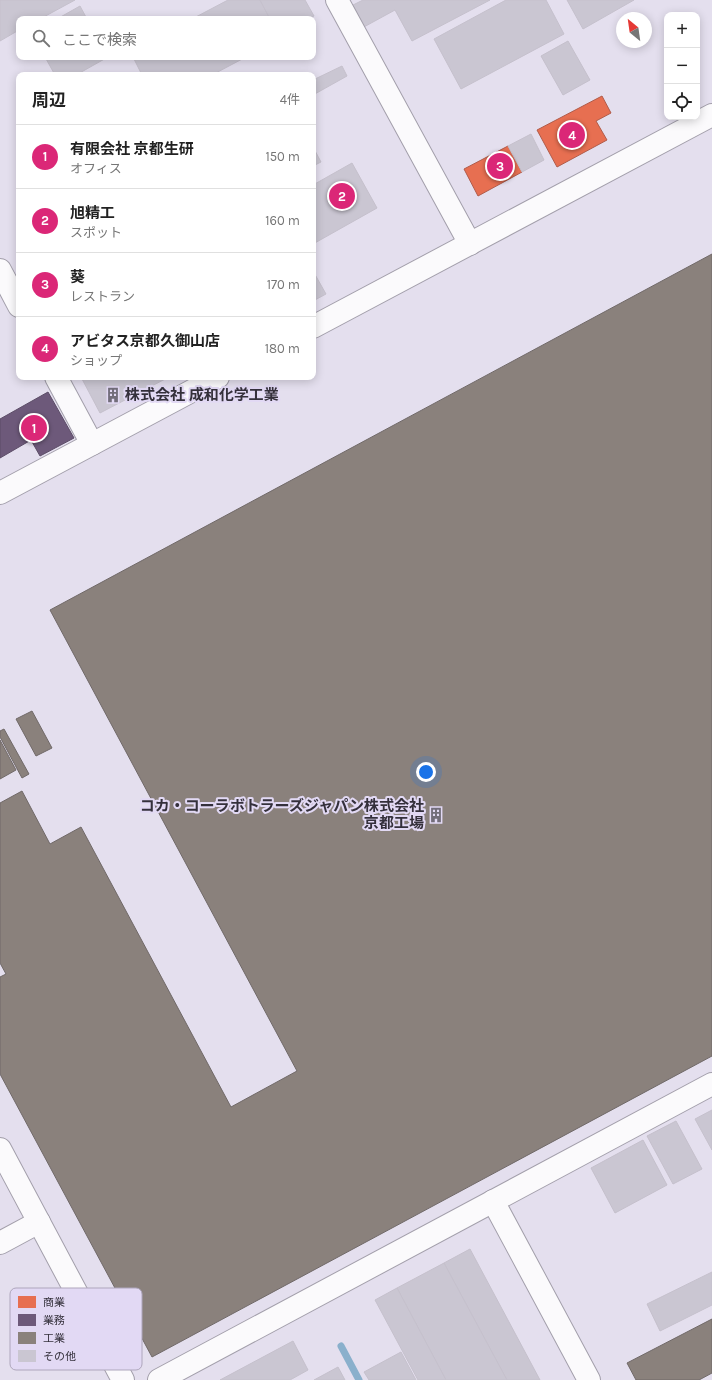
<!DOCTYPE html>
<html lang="ja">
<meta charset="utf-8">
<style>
:root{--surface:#fff;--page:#f6f6f6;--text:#222;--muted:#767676;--line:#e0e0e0;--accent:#db2777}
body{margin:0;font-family:Karla,"Noto Sans JP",sans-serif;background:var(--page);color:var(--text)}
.controls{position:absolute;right:12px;top:12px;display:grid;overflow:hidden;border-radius:8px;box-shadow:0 2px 10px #0003}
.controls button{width:36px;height:36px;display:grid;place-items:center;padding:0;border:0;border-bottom:1px solid var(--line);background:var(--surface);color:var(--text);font:20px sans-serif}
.compass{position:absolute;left:616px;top:12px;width:36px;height:36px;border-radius:50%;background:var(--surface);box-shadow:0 2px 10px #0003;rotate:331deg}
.you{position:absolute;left:426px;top:772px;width:14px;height:14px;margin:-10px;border:3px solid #fff;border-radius:50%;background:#1a73e8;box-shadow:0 0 0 6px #1a73e833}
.badge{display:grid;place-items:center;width:26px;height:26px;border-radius:50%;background:var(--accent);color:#fff;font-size:13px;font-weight:700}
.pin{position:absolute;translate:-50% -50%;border:2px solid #fff;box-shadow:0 1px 4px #0006}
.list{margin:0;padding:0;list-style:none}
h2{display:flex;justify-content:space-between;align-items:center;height:52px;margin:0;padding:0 16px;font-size:17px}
h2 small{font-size:13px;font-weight:400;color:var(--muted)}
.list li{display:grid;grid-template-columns:26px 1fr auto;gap:12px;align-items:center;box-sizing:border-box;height:64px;padding:0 16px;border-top:1px solid var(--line)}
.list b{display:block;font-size:15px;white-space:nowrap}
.list p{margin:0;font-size:13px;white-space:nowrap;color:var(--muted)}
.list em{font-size:13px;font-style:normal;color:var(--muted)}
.icon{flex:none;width:22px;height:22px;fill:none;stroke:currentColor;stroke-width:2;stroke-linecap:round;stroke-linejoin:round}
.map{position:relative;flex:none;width:712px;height:1380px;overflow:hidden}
.search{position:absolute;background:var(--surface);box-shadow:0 2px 10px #0003;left:16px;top:16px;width:300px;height:44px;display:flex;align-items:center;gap:10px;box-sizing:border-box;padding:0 14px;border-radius:8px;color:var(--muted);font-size:15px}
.panel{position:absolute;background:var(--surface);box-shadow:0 2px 10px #0003;left:16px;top:72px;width:300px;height:308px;border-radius:8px}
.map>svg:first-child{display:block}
</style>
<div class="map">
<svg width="712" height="1380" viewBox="0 0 712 1380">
<rect width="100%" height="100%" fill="#e4dfee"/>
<!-- shops -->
<g fill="#e76f51" stroke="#b15c4a">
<path d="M602 96 611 113 596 121 607 140 557 167 537 130Z"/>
<path d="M508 146 522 172 478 196 464 169Z"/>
</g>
<!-- offices -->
<path fill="#6d597a" stroke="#5c4d67" d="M48 392 74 438 40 456 31 440 0 458V419Z"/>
<!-- industry -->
<g fill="#8a817c" stroke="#706968">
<path d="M712 254V1056L152 1357 0 1074V977L6 974 0 963V803L22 791 50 844 81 827 231 1107 297 1071 50 610Z"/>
<path d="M32 711 52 748 36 756 16 719Z"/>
<path d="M4 729 29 774 22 778 0 737V731Z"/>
<path d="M0 740 16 770 0 779Z"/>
<path d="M712 1319V1373L699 1380H636L627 1363Z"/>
</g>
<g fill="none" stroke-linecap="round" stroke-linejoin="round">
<!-- stream -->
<path stroke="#8ab0cc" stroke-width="7" d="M341 1346 359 1380"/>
</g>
<!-- building -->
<g fill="#cac6d2" stroke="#c5c0cc">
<path d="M0 0H75L40 19H19V30L0 41Z"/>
<path d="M228 0H260L270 19H192Z"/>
<path d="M260 0H305L314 16 308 19H270Z"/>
<path d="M363 0H490L412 41 395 10 362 28 351 6Z"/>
<path d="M506 0H546L564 34 461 89 434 39Z"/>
<path d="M567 0H634L583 29Z"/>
<path d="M80 6 87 19H57Z"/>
<path d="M568 41 590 80 563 95 541 56Z"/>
<path d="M45 57H108L76 75H55Z"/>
<path d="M133 57H246L212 75H142Z"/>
<path d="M342 66 347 76 313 95V80Z"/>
<path d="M531 134 544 160 522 172 508 146Z"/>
<path d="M313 147 321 162 313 166Z"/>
<path d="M352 163 377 208 313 244V185Z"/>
<path d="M313 271 326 294 313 301Z"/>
<path d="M81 377H169L100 413Z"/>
<path d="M712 1110V1150L695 1119Z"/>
<path d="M676 1121 702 1169 673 1184 647 1136Z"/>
<path d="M643 1140 667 1185 615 1213 591 1168Z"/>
<path d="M470 1249 540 1380H507L444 1263Z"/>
<path d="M444 1263 507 1380H446L397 1288Z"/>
<path d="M712 1272V1305L660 1331 647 1304Z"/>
<path d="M397 1288 446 1380H418L375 1300Z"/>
<path d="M293 1341 308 1370 290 1380H220Z"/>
<path d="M401 1352 416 1380H369L364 1372Z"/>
<path d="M338 1367 345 1380H314Z"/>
</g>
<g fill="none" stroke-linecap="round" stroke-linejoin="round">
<defs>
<g id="street">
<path d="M337 0 470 244"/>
<path d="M0 270 19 306"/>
<path d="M56 377 92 444"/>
<path d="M493 1201 589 1380"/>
<path d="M0 1243 39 1222"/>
<path d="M159 1380 712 1084"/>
</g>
<g id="secondary">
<path d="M313 327 712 115"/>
<path d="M0 493 218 377"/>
<path d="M0 1149 123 1380"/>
</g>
</defs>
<!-- street casing -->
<use href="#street" stroke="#a39fab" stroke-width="24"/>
<!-- secondary casing -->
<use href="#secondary" stroke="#a39fab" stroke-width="24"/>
<!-- street -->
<use href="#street" stroke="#fbfafc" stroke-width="22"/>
<!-- secondary -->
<use href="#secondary" stroke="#fbfafc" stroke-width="22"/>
</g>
<!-- icons -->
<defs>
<symbol id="building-bare" viewBox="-9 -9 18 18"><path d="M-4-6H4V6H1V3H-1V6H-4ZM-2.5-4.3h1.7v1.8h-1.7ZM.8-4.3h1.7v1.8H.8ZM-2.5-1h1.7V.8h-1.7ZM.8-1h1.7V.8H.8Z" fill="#726d7a" stroke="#e2d9f4" stroke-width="2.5" paint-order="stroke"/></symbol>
</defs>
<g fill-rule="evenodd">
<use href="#building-bare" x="102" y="384" width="22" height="22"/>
<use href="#building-bare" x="425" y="804" width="22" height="22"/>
</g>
<g text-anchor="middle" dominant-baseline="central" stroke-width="4" stroke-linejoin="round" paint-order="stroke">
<!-- poi labels -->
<g font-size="15" font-weight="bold" fill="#34303b" stroke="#e2d9f4" text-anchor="start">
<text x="125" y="395">株式会社 成和化学工業</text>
<text x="424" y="806" text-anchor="end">コカ・コーラボトラーズジャパン株式会社<tspan x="424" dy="17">京都工場</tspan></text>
</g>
</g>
<!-- legend -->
<rect x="10" y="1288" width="132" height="82" rx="6" fill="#e2d9f4" stroke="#aea6bc" stroke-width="1"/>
<rect x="18" y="1296" width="18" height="12" fill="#e76f51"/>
<rect x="18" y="1314" width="18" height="12" fill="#6d597a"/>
<rect x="18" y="1332" width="18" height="12" fill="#8a817c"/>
<rect x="18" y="1350" width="18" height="12" fill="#cac6d2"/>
<g font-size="11" fill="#34303b">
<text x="43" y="1306">商業</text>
<text x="43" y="1324">業務</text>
<text x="43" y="1342">工業</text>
<text x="43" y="1360">その他</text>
</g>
</svg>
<div class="controls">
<button>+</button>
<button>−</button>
<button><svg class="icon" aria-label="locate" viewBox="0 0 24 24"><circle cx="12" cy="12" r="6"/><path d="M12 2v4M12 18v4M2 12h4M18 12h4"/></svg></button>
</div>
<svg class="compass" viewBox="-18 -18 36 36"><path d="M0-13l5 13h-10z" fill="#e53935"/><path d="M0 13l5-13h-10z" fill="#767676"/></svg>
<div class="you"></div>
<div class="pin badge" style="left:34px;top:428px">1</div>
<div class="pin badge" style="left:342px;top:196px">2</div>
<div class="pin badge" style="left:500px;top:166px">3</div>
<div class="pin badge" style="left:572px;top:135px">4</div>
<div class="search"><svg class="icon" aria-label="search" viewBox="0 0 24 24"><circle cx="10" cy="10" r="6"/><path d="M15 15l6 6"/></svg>ここで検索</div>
<section class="panel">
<h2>周辺<small>4件</small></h2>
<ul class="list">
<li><span class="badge">1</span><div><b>有限会社 京都生研</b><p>オフィス</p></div><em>150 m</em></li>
<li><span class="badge">2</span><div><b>旭精工</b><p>スポット</p></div><em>160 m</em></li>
<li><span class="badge">3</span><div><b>葵</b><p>レストラン</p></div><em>170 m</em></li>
<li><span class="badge">4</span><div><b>アビタス京都久御山店</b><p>ショップ</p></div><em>180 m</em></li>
</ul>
</section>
</div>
